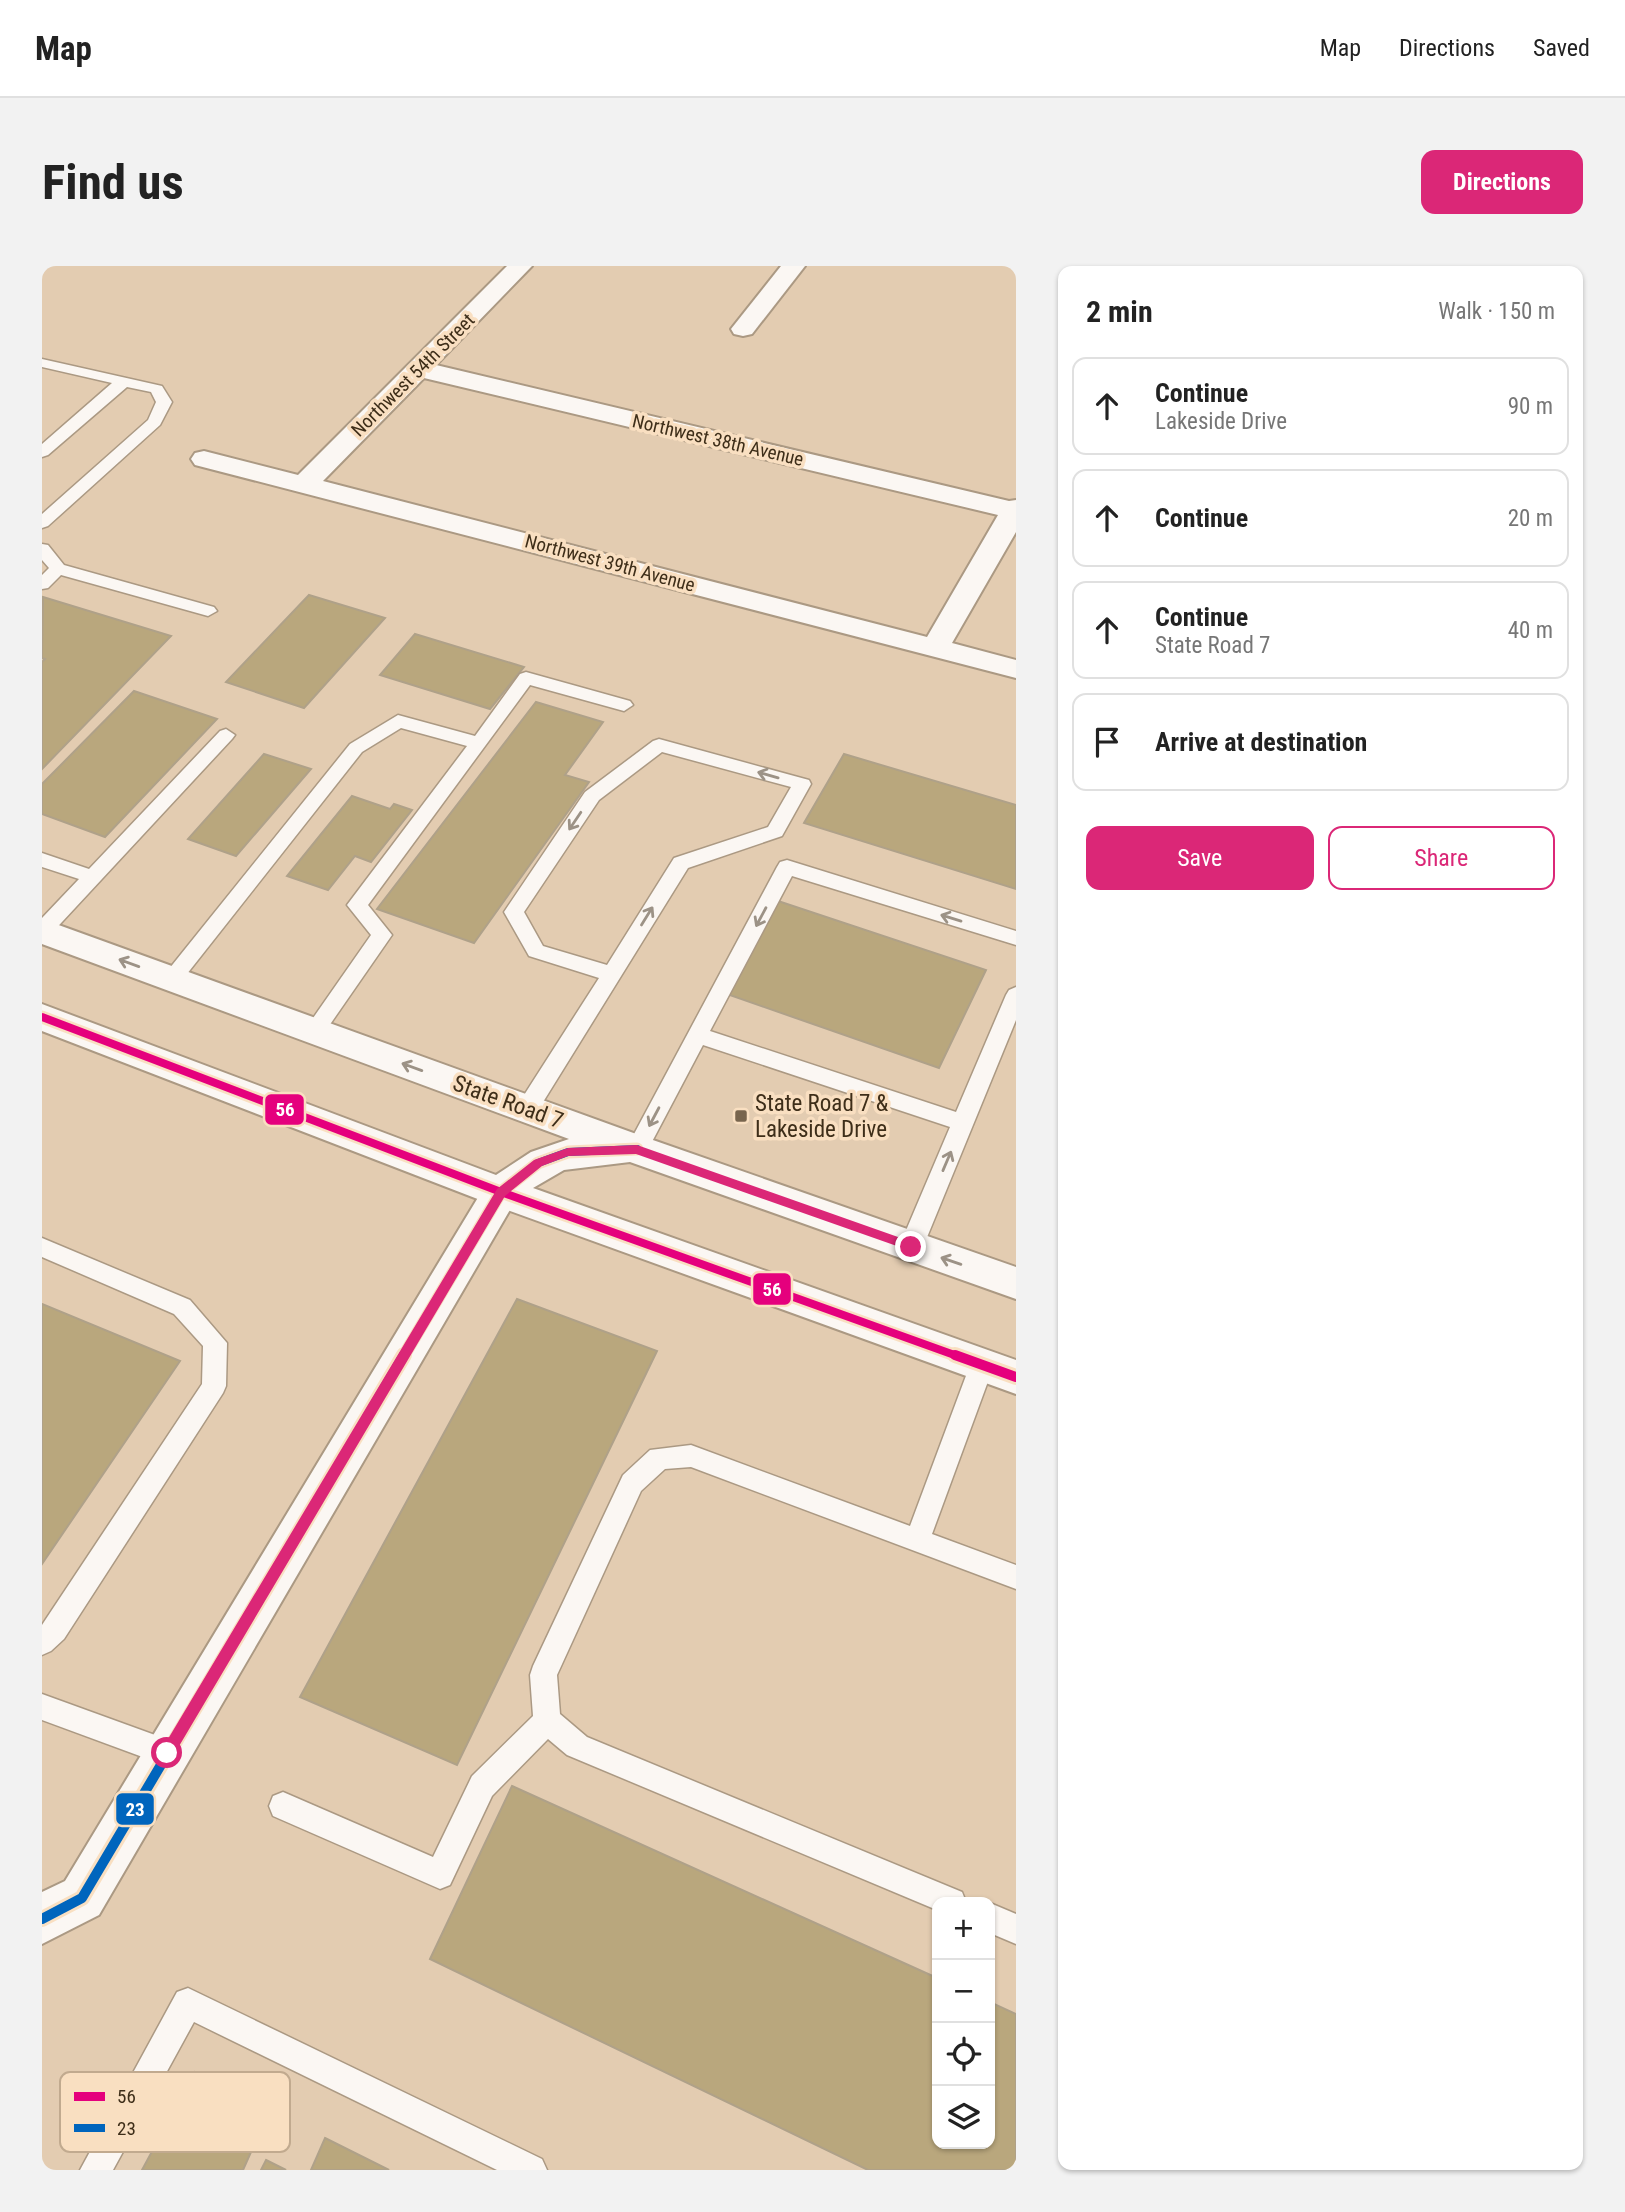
<!DOCTYPE html>
<meta charset="utf-8">
<style>
:root{--surface:#fff;--page:#f2f2f2;--text:#222;--muted:#767676;--line:#e0e0e0;--accent:#db2777}
body{margin:0;font-family:"Roboto Condensed",sans-serif;background:var(--page);color:var(--text)}
.controls{position:absolute;right:21px;bottom:21px;display:grid;overflow:hidden;border-radius:14px;box-shadow:0 2px 5px #0004}
.controls button{width:63px;height:63px;display:grid;place-items:center;padding:0;border:0;border-bottom:2px solid var(--line);background:var(--surface);color:var(--text);font:35px sans-serif}
.stop{position:absolute;width:21px;height:21px;margin:-16px;border:5px solid #db2777;border-radius:50%;background:#fff}
.stop.end{background:#db2777;border-color:#fff;box-shadow:0 2px 7px #0008}
.list{margin:0;padding:0;list-style:none}
h2{display:flex;justify-content:space-between;align-items:center;height:91px;margin:0;padding:0 28px;font-size:30px}
h2 small{font-size:23px;font-weight:400;color:var(--muted)}
.list li{display:grid;grid-template-columns:46px 1fr auto;gap:21px;align-items:center;box-sizing:border-box;height:98px;margin:0 14px 14px;padding:0 14px;border:2px solid var(--line);border-radius:14px}
.list b{display:block;font-size:26px;white-space:nowrap}
.list p{margin:0;font-size:23px;white-space:nowrap;color:var(--muted)}
.list em{font-size:23px;font-style:normal;color:var(--muted)}
.actions{display:flex;gap:14px;padding:21px 28px}
.actions a{flex:1;padding:16px 0;border:2px solid var(--accent);border-radius:14px;text-align:center;font-size:24px;color:var(--accent)}
.actions .main{background:var(--accent);color:#fff}
.icon{flex:none;width:38px;height:38px;fill:none;stroke:currentColor;stroke-width:2;stroke-linecap:round;stroke-linejoin:round}
.map{position:relative;flex:none;width:974px;height:1904px;overflow:hidden;border-radius:14px}
header{display:flex;align-items:center;gap:42px;box-sizing:border-box;height:98px;padding:0 35px;background:var(--surface);border-bottom:2px solid var(--line)}
header strong{font-size:33px}
nav{display:flex;gap:38px;margin-inline-start:auto;font-size:24px}
.intro{display:flex;align-items:center;justify-content:space-between;box-sizing:border-box;height:168px;padding:0 42px}
h1{margin:0;font-size:49px}
.button{padding:18px 32px;border-radius:14px;background:var(--accent);color:#fff;font-size:24px;font-weight:700}
main{display:flex;gap:42px;padding:0 42px}
aside{flex:1;background:var(--surface);border-radius:14px;box-shadow:0 2px 5px #0004}
.map>svg:first-child{display:block}
</style>
<header>
<strong>Map</strong>
<nav><a>Map</a><a>Directions</a><a>Saved</a></nav>
</header>
<div class="intro"><h1>Find us</h1><a class="button">Directions</a></div>
<main>
<div class="map">
<svg width="974" height="1904" viewBox="0 0 974 1904">
<rect width="100%" height="100%" fill="#e3ccb1"/>
<!-- building -->
<g fill="#b9a77d" stroke="#afa189" stroke-width="2">
<path d="M267 329 343 352 262 442 184 416Z"/>
<path d="M1 331 129 370 0 503V396L3 393 0 392Z"/>
<path d="M373 368 482 401 448 443 338 409Z"/>
<path d="M92 425 175 453 63 571 0 548V518Z"/>
<path d="M494 436 561 456 523 509 547 516 432 677 335 643Z"/>
<path d="M222 488 269 503 194 590 146 573Z"/>
<path d="M802 488 974 539V623L762 557Z"/>
<path d="M310 530 348 543 352 538 370 544 329 596 313 590 286 624 245 610Z"/>
<path d="M736 635 944 704 897 802 682 727Z"/>
<path d="M475 1033 615 1085 415 1499 258 1431Z"/>
<path d="M0 1038 138 1095 0 1298Z"/>
<path d="M470 1520 895 1712V1878H948V1736L974 1748V1904H826L388 1693Z"/>
<path d="M153 1806 229 1841 201 1904H100Z"/>
<path d="M283 1872 347 1904H269Z"/>
<path d="M224 1894 244 1904H219Z"/>
</g>
<g fill="none" stroke-linecap="round" stroke-linejoin="round">
<defs>
<g id="service">
<path d="M0 93 120 120 130 136 118 159 6 260 0 262V248L106 154 114 136 109 126 85 121 6 189 0 191V178L70 117 0 101Z"/>
<path d="M0 278 6 279 22 299 172 341 175 345 166 350 19 309 6 322 0 323V309L7 302 0 294Z"/>
<path d="M484 406 588 435 591 439 582 445 488 419 326 639 350 669 280 770 273 773 266 770 262 765 329 669 305 639 425 480 359 462 320 486 137 718 130 720 123 718 120 713 123 708 308 478 356 449 433 470 478 408Z"/>
<path d="M184 463 193 469 190 473 7 670 0 672V652L37 613 0 601V587L47 603 178 465Z"/>
<path d="M617 473 767 514 769 518 740 570 646 602 493 849 485 851 477 849 474 843 477 837 557 712 487 690 462 646 543 526 611 475ZM620 486 749 521 726 561 632 592 565 699 501 680 482 646 557 534Z"/>
<path d="M745 594 974 665V679L750 610 668 765 914 846 964 729 967 724 974 721V754L881 981 877 988 869 990 861 988 857 981 908 861 661 779 603 889 595 892 587 889 584 883 735 601 738 596Z"/>
<path d="M0 972 148 1034 185 1077 184 1120 181 1127 22 1373 9 1385 0 1389V1359L160 1118 161 1080 132 1048 0 991Z"/>
<path d="M940 1089 949 1092 952 1099 890 1268 974 1299V1323L649 1201 623 1203 599 1225 515 1409 518 1448 545 1471 920 1626 924 1636H895V1644L525 1489 506 1473 450 1530 408 1619 398 1623 231 1550 227 1540 231 1530 241 1526 391 1591 430 1510 491 1450 488 1409 491 1400 581 1209 608 1184 649 1179 868 1260 928 1099 931 1092Z"/>
<path d="M0 1428 135 1477 139 1487 135 1497 125 1500 0 1454Z"/>
<path d="M948 1637 974 1648V1678L948 1667Z"/>
<path d="M146 1722 500 1893 505 1904H455L152 1756 71 1904H38L135 1726Z"/>
</g>
<g id="minor">
<path d="M465 0H490L394 99 967 235 974 234V266L910 377 974 394V412L153 199 149 193 153 187 162 185 256 209ZM382 112 956 249 885 371 281 215Z"/>
<path d="M739 0H763L710 68 701 70 692 68 689 63Z"/>
<path d="M459 911 472 915 478 926 472 937 57 1649 0 1678V1626L23 1615 446 915Z"/>
</g>
<path id="primary" d="M0 653 608 873 974 1001V1033L588 896 522 904 491 922 974 1094V1128L446 937 0 765V738L454 909 489 886 527 873 0 678Z"/>
</defs>
<!-- service casing -->
<use href="#service" stroke="#ab9983" stroke-width="3"/>
<!-- minor casing -->
<use href="#minor" stroke="#ab9983" stroke-width="4"/>
<!-- primary casing -->
<use href="#primary" stroke="#ab9983" stroke-width="4"/>
<!-- service -->
<use href="#service" fill="#fbf7f3" fill-rule="evenodd"/>
<!-- minor -->
<use href="#minor" fill="#fbf7f3" fill-rule="evenodd"/>
<!-- primary -->
<use href="#primary" fill="#fbf7f3" fill-rule="evenodd"/>
<defs>
<path id="bus-1-far1" d="M0 751 459 926 918 1091"/>
<path id="bus-1" d="M913 1089 974 1111"/>
<path id="bus-2-far1" d="M361 1091 459 926 496 897 526 886 595 883"/>
<path id="bus-2" d="M0 1653 40 1632 362 1089"/>
</defs>
<!-- bus-1-far1 casing -->
<use href="#bus-1-far1" stroke="#f9dfc1" stroke-width="13"/>
<!-- bus-1 casing -->
<use href="#bus-1" stroke="#f9dfc1" stroke-width="16"/>
<!-- bus-2-far1 casing -->
<use href="#bus-2-far1" stroke="#f9dfc1" stroke-width="13"/>
<!-- bus-2 casing -->
<use href="#bus-2" stroke="#f9dfc1" stroke-width="16"/>
<!-- bus-1-far1 -->
<use href="#bus-1-far1" stroke="#e5007d" stroke-width="8"/>
<!-- bus-1 -->
<use href="#bus-1" stroke="#e5007d" stroke-width="10"/>
<!-- bus-2-far1 -->
<use href="#bus-2-far1" stroke="#0065bd" stroke-width="8"/>
<!-- bus-2 -->
<use href="#bus-2" stroke="#0065bd" stroke-width="10"/>
</g>
<!-- one-way arrows -->
<defs><path id="oneway-shaft" d="M-6 0H5M1.5-3L5.5 0L1.5 3" fill="none" stroke-width="1.6" stroke-linecap="round" stroke-linejoin="round" transform="scale(1.75)"/></defs>
<g stroke="#9c9286">
<use href="#oneway-shaft" transform="translate(726 509) rotate(-164)"/>
<use href="#oneway-shaft" transform="translate(533 555) rotate(124)"/>
<use href="#oneway-shaft" transform="translate(605 650) rotate(-58)"/>
<use href="#oneway-shaft" transform="translate(719 651) rotate(118)"/>
<use href="#oneway-shaft" transform="translate(909 652) rotate(-163)"/>
<use href="#oneway-shaft" transform="translate(87 697) rotate(-160)"/>
<use href="#oneway-shaft" transform="translate(370 801) rotate(-160)"/>
<use href="#oneway-shaft" transform="translate(612 851) rotate(118)"/>
<use href="#oneway-shaft" transform="translate(905 895) rotate(-67)"/>
<use href="#oneway-shaft" transform="translate(909 995) rotate(-161)"/>
</g>
<!-- route -->
<path fill="#db2777" d="M595 879 873 977 875 981 869 985 594 888 526 890 500 900 463 930 130 1492H120V1483L455 923 492 894 526 882Z"/>
<!-- markers -->
<rect fill="#78654e" stroke="#f9dfc1" stroke-width="2.5" x="692" y="843" width="14" height="14" rx="3.5"/>
<g text-anchor="middle" dominant-baseline="central" stroke-width="7" stroke-linejoin="round" paint-order="stroke">
<!-- far-street labels -->
<g font-size="19" fill="#3e2e19" stroke="#f9dfc1">
<text transform="translate(371 109) rotate(-45)">Northwest 54th Street</text>
<text transform="translate(676 174) rotate(13)">Northwest 38th Avenue</text>
<text transform="translate(568 297) rotate(15)">Northwest 39th Avenue</text>
</g>
<!-- street labels -->
<g font-size="23" fill="#3e2e19" stroke="#f9dfc1">
<text transform="translate(466 836) rotate(20)">State Road 7</text>
</g>
<!-- poi labels -->
<g font-size="23" fill="#3e2e19" stroke="#f9dfc1" text-anchor="start">
<text x="713" y="837">State Road 7 &amp;<tspan x="713" dy="26">Lakeside Drive</tspan></text>
</g>
</g>
<!-- legend -->
<rect x="18" y="1806" width="230" height="80" rx="10" fill="#f9dfc1" stroke="#c1aa8f" stroke-width="2"/>
<rect x="32" y="1826" width="31" height="9" fill="#e5007d"/>
<rect x="32" y="1858" width="31" height="8" fill="#0065bd"/>
<g font-size="19" fill="#3e2e19">
<text x="75" y="1837">56</text>
<text x="75" y="1869">23</text>
</g>
<g stroke="#f9dfc1" stroke-width="2.5">
<rect x="222" y="827" width="41" height="33" rx="7" fill="#e5007d"/>
<rect x="710" y="1006" width="40" height="34" rx="7" fill="#e5007d"/>
<rect x="73" y="1526" width="40" height="34" rx="7" fill="#0065bd"/>
</g>
<g font-size="19" text-anchor="middle" font-weight="bold" fill="#fff">
<text x="243" y="850">56</text>
<text x="730" y="1030">56</text>
<text x="93" y="1550">23</text>
</g>
</svg>
<div class="controls">
<button>+</button>
<button>−</button>
<button><svg class="icon" aria-label="locate" viewBox="0 0 24 24"><circle cx="12" cy="12" r="6"/><path d="M12 2v4M12 18v4M2 12h4M18 12h4"/></svg></button>
<button><svg class="icon" aria-label="layers" viewBox="0 0 24 24"><path d="M12 4l9 5-9 5-9-5zM3 14l9 5 9-5"/></svg></button>
</div>
<div class="stop" style="left:125px;top:1487px"></div>
<div class="stop end" style="left:869px;top:981px"></div>
</div>
<aside>
<h2>2 min<small>Walk · 150 m</small></h2>
<ul class="list">
<li><svg class="icon" aria-label="ahead" viewBox="0 0 24 24"><path d="M12 20V5M6 11l6-6 6 6"/></svg><div><b>Continue</b><p>Lakeside Drive</p></div><em>90 m</em></li>
<li><svg class="icon" aria-label="ahead" viewBox="0 0 24 24"><path d="M12 20V5M6 11l6-6 6 6"/></svg><div><b>Continue</b></div><em>20 m</em></li>
<li><svg class="icon" aria-label="ahead" viewBox="0 0 24 24"><path d="M12 20V5M6 11l6-6 6 6"/></svg><div><b>Continue</b><p>State Road 7</p></div><em>40 m</em></li>
<li><svg class="icon" aria-label="arrive" viewBox="0 0 24 24"><path d="M6 21V4h12l-3 4 3 4H6"/></svg><div><b>Arrive at destination</b></div></li>
</ul>
<div class="actions"><a class="main">Save</a><a>Share</a></div>
</aside>
</main>
